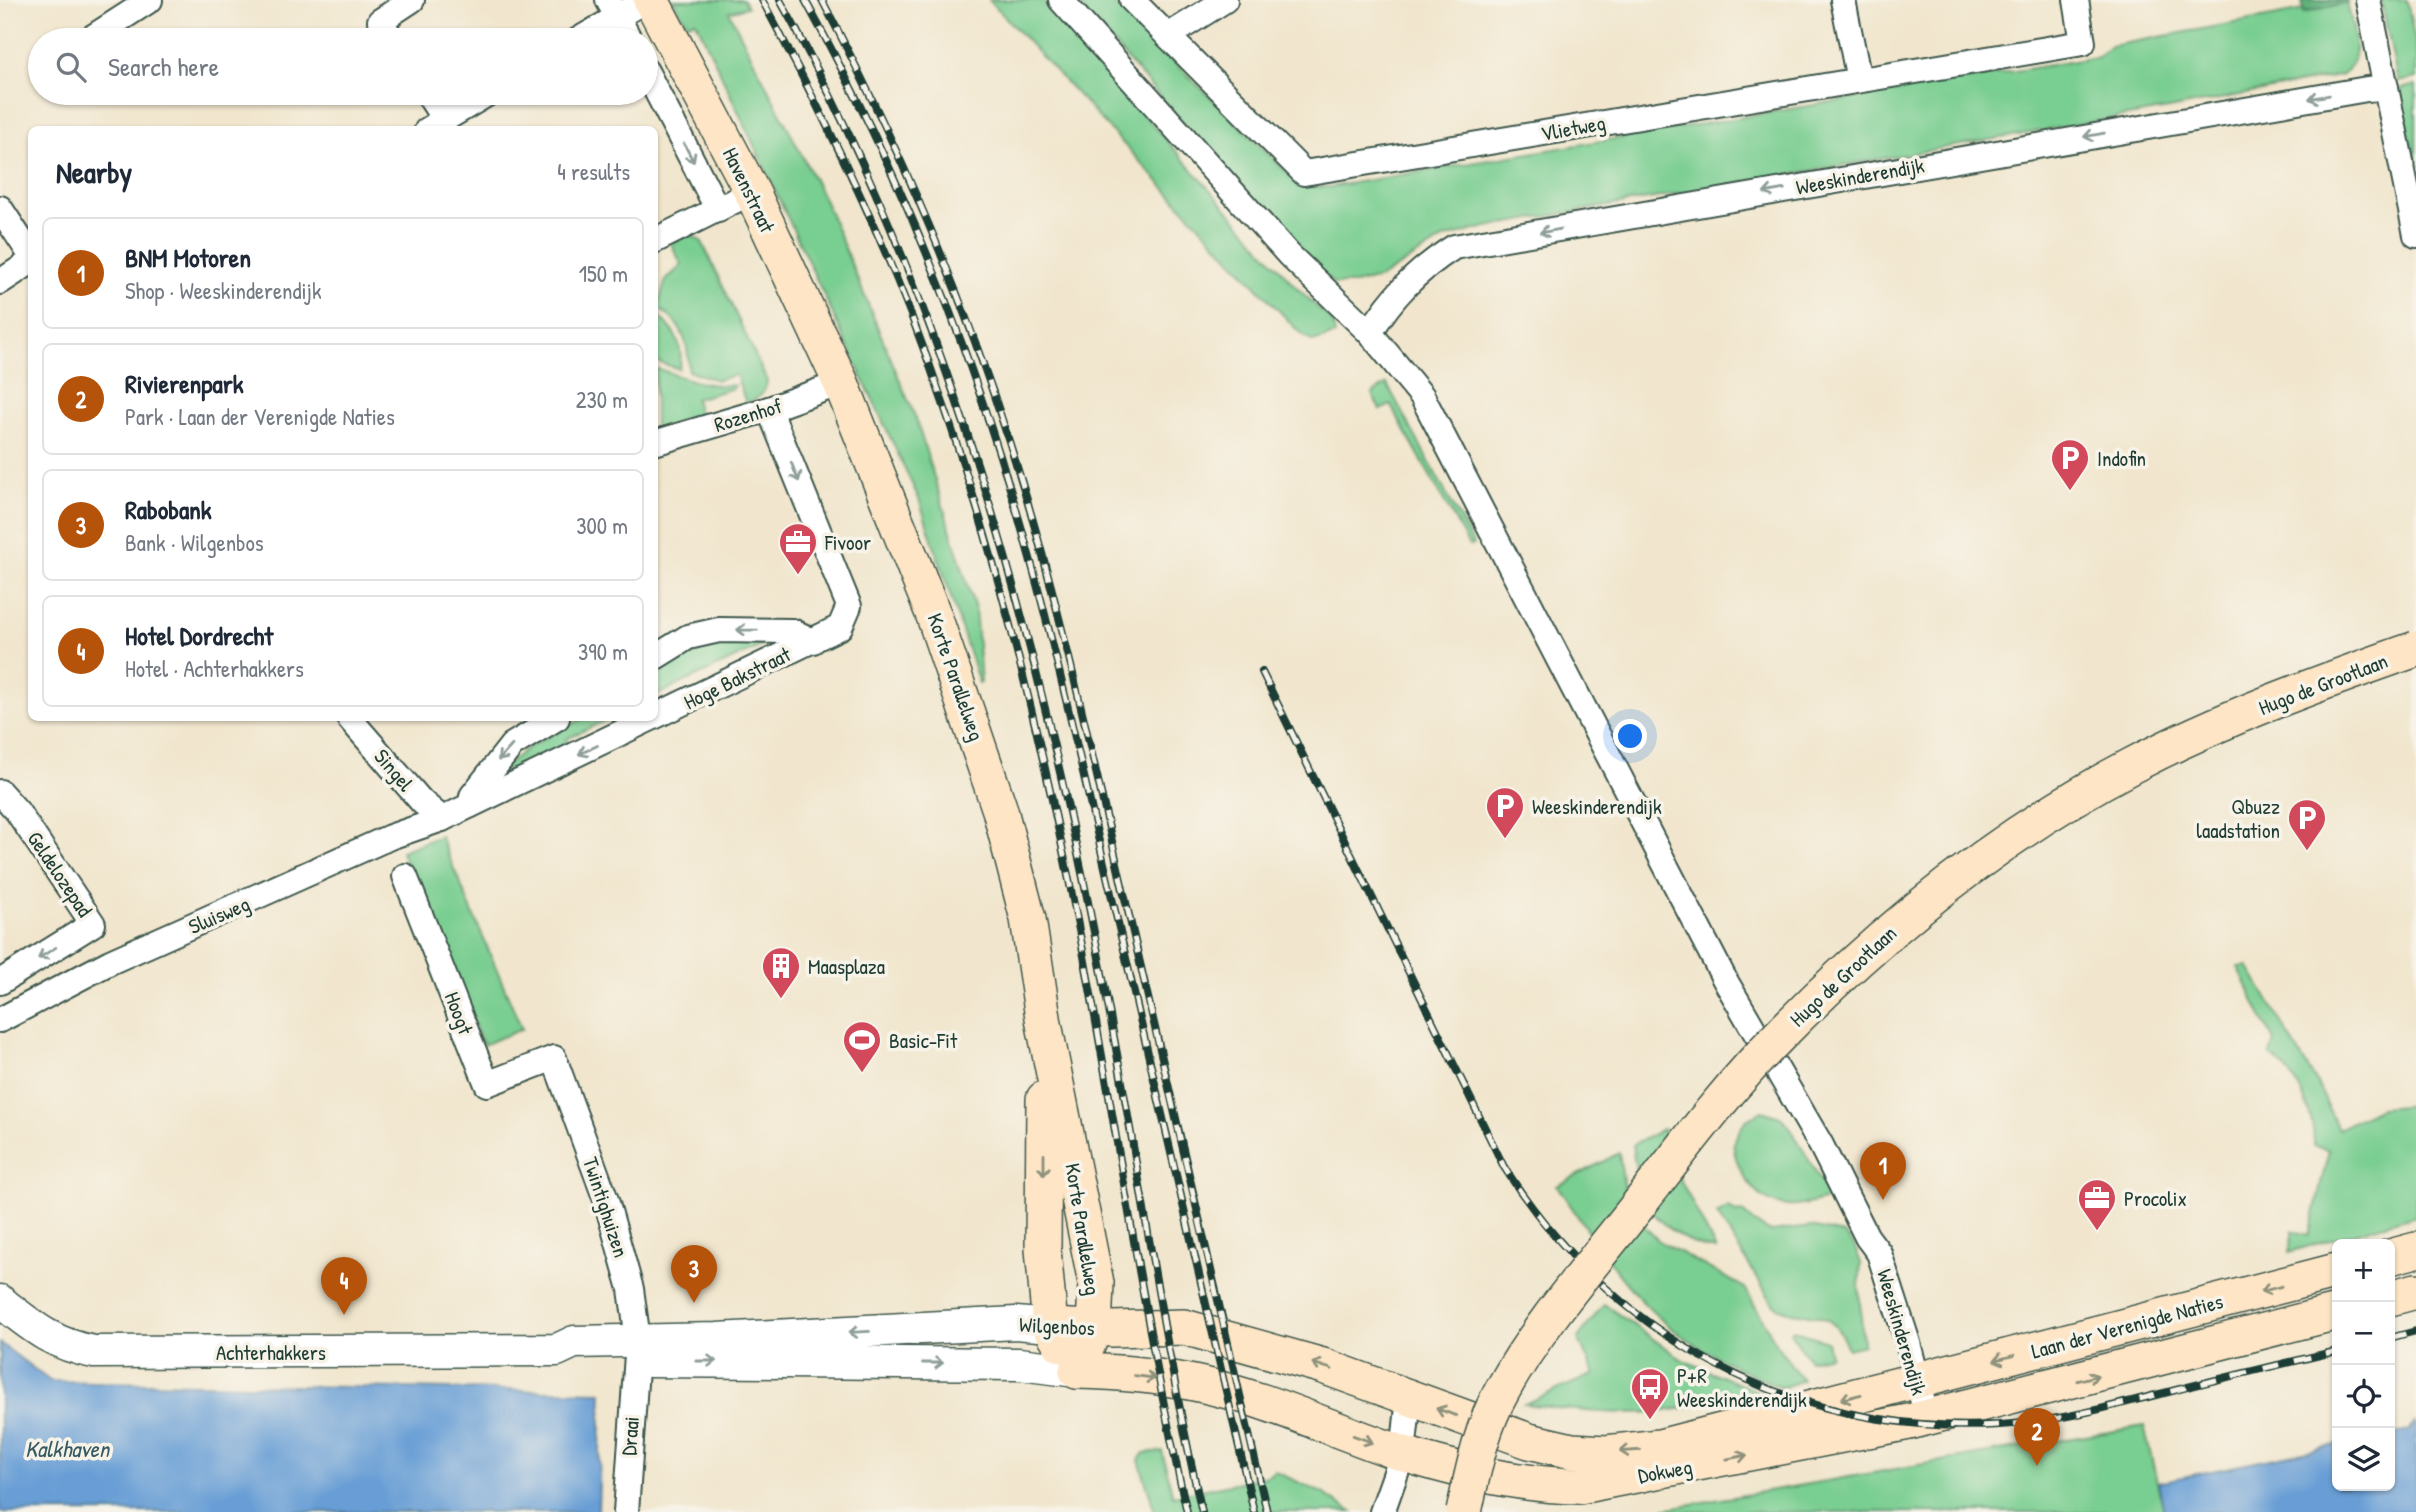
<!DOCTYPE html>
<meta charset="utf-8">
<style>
:root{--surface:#fff;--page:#f2f2f3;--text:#1f2937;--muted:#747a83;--line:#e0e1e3;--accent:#b45309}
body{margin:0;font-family:"Patrick Hand",sans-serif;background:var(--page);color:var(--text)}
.controls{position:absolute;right:21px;bottom:21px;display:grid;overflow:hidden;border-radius:10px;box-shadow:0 2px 5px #0004}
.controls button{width:63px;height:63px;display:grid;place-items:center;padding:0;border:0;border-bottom:2px solid var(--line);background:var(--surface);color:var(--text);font:35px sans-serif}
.you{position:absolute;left:1631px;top:737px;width:24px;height:24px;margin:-18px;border:5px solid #fff;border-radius:50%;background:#1a73e8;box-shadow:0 0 0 10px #1a73e833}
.badge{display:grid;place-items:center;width:46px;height:46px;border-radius:50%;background:var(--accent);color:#fff;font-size:23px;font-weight:700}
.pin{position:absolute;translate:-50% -58px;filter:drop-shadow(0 2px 4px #0008)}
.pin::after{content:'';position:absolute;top:37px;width:24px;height:21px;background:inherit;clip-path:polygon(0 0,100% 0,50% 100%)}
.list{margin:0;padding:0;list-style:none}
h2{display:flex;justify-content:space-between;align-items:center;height:91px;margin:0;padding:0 28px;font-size:30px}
h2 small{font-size:23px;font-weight:400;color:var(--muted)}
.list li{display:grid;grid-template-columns:46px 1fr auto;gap:21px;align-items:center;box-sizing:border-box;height:112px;margin:0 14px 14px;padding:0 14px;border:2px solid var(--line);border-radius:10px}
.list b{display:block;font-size:26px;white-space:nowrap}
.list p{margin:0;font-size:23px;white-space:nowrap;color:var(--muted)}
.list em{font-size:23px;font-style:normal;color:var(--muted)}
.icon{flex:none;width:38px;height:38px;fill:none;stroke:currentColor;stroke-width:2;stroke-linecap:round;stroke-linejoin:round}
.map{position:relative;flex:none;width:2416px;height:1512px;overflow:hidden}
.search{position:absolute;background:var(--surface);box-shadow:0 2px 5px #0004;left:28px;top:28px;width:630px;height:77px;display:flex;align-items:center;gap:18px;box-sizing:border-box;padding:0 24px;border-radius:38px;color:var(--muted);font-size:26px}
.panel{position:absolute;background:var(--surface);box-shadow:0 2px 5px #0004;left:28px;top:126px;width:630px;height:595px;border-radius:10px}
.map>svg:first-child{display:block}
</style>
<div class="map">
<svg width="2416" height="1512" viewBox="0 0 2416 1512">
<rect width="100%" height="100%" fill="#f7f3e8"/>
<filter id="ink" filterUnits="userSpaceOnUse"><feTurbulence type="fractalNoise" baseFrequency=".0143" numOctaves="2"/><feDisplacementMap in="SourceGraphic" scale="14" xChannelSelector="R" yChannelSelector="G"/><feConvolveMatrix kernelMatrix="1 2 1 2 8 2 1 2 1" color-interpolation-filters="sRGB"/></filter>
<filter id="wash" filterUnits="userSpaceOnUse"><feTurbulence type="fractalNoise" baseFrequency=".00686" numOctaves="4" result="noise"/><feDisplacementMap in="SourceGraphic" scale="28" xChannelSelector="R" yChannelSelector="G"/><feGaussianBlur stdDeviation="1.57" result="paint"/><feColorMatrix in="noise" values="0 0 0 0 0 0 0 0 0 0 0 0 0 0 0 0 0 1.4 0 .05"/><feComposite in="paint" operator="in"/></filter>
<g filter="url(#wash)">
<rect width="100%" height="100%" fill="#f1e6cd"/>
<!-- green -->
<g fill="#79ce91" stroke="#4c8662" stroke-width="2">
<path d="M673 0H743L747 7 729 12 825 201 916 419 975 609 981 682 979 683 919 499 696 21 687 23Z"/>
<path d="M989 0H1043L1295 286 1333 322 1335 335 1313 342 1299 332Z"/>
<path d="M1075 0H1111L1292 177 1308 187H1329L2098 57 2111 46 2347 2C2352 28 2365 55 2343 75L2174 108 1486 227 1445 238 1380 278 1355 284H1334L1292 247Z"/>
<path d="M2381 0H2407L2416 47V78L2398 82Z"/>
<path d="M2416 85V171L2400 89Z"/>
<path d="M692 235 702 242 767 381C765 395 759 398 746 403L736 375 717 380 688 371C690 345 682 321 657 308L666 280 682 265 670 242Z"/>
<path d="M655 315C674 325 685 348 679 369L655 361Z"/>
<path d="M655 368C681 376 705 388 734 385V388L695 399 700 417 655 431Z"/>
<path d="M1387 384 1474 545 1469 546 1391 405 1380 410 1372 394Z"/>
<path d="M740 637 772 641 655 696 654 675 691 655Z"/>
<path d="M583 718H611L566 739 567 744 528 764 498 772 527 748Z"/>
<path d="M440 836 522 1029 483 1045 401 851Z"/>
<path d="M2248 966 2318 1085 2338 1129 2380 1108 2416 1105V1215L2289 1252 2293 1231 2309 1235 2329 1150 2314 1146C2315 1114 2297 1073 2270 1055L2274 1041 2238 967Z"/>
<path d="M1762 1111 1780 1117 1788 1124 1831 1198C1817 1201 1800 1208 1787 1206 1756 1203 1736 1172 1733 1143L1745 1121Z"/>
<path d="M1663 1129 1676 1171 1716 1250C1686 1246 1649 1219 1640 1190 1636 1176 1635 1160 1632 1145Z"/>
<path d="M1619 1153 1624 1188 1634 1216 1659 1241 1745 1288 1776 1343 1802 1380 1782 1388C1744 1371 1703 1353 1670 1327 1623 1290 1591 1234 1557 1186Z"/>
<path d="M1729 1207 1736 1213 1743 1212 1756 1224 1771 1232 1810 1227 1844 1234 1854 1245 1861 1263 1859 1287 1863 1345 1848 1349C1831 1301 1807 1324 1774 1305L1717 1214Z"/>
<path d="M1604 1304 1683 1360 1759 1392C1727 1398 1696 1407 1664 1411 1617 1416 1571 1410 1525 1404L1594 1374 1578 1338Z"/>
<path d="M1792 1330 1827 1341 1830 1355 1809 1360 1791 1334Z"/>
<path d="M2144 1426 2164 1512H1646Z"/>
<path d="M1162 1451 1173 1496 1268 1476 1274 1471 1322 1493 1352 1512H1155L1139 1460 1144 1453Z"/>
</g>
<!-- forest -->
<path fill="#62b17b" stroke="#407758" stroke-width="2" d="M2302 0H2346L2347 2 2304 13Z"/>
<!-- water -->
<g fill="#679ed5" stroke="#436e84" stroke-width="2">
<path d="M0 1343 50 1381 602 1392 598 1512H0Z"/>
<path d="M2416 1422V1512H2164L2158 1482 2337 1445V1486H2390V1435L2408 1431Z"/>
</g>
</g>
<g filter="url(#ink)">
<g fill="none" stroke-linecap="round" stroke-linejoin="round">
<defs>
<g id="minor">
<path d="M608 0 630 40"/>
<path d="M1061 0 1289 255 1370 333 1422 396 1725 980 1821 1145 1867 1237 1879 1253 1908 1343 1927 1418"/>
<path d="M1132 0 1304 173 2083 43 2076 0"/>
<path d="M1843 0 1859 80"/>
<path d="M2368 0 2416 235"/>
<path d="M1168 36 1225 0"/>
<path d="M88 40 150 0"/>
<path d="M393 40 380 21 412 0"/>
<path d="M578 40 646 0"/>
<path d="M646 71 718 210"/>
<path d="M427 93 444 119"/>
<path d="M427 130 489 93"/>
<path d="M0 208 32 257"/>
<path d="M654 241 752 192"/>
<path d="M0 282 32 261"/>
<path d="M1370 333C1392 296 1418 270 1454 247L2367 89 2386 88"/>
<path d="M654 443 769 409 841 383"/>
<path d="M654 658 688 637 719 630 792 631 813 641"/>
<path d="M349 718 422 802 442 819"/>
<path d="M0 792 17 811 93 924 0 982"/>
<path d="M471 805 472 796 512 745 557 718"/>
<path d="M405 876 487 1084 554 1058 606 1200 631 1289 638 1340 626 1512"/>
<path d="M0 1020 110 962 390 837 442 819 840 627 849 606 769 409"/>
<path d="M1382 1512 1403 1453 1409 1398"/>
</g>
<g id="tertiary">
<path d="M0 1301C33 1327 52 1344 94 1352L557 1350 574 1342 717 1339 1016 1323 1050 1326"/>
<path d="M650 1361 1019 1364 1077 1371"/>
</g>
<g id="secondary">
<path d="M651 0 752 192 841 383 934 616 1000 810 1028 919 1044 1024 1096 1283 1094 1329 1077 1371"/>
<path d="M1044 1099 1043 1249 1050 1326 1061 1344"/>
<path d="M2390 1257 2416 1250"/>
<path d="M2390 1298 2416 1291"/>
<path d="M1050 1326 1112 1329 1184 1327 1323 1366 1529 1441 1572 1451 1606 1453 1660 1447 2337 1271"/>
<path d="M1077 1371C1116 1372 1156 1375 1194 1383 1265 1397 1332 1430 1401 1453 1458 1471 1519 1485 1579 1486L1909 1422 2337 1312"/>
</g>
</defs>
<!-- minor casing -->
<use href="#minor" stroke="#3e564b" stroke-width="28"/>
<!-- tertiary casing -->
<use href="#tertiary" stroke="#3e564b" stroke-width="35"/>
<!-- secondary casing -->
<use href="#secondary" stroke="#3e564b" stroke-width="38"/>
<!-- minor -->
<use href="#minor" stroke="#fff" stroke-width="24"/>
<!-- tertiary -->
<use href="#tertiary" stroke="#fff" stroke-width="32"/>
<!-- secondary -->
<use href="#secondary" stroke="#fde5c5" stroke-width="35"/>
<defs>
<g id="rail">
<path d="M762 0C817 102 869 207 911 315 988 515 1039 725 1080 935 1117 1127 1143 1321 1187 1512"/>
<path d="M780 0C954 312 1043 656 1108 1005 1140 1174 1163 1344 1202 1512"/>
<path d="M805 0C884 144 950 296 999 453 1047 604 1080 761 1116 915 1162 1114 1208 1313 1254 1512"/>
<path d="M822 0C896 141 960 287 1008 438 1059 597 1093 761 1131 924 1176 1120 1221 1316 1267 1512"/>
<path d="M1262 672 1504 1167C1620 1349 1816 1447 2033 1422 2080 1416 2126 1402 2172 1391 2227 1377 2282 1364 2337 1351"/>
<path d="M2390 1338 2416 1331"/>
</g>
</defs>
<!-- rail casing -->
<use href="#rail" stroke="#1f3d34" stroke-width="8"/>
<!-- rail -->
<use href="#rail" stroke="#f7f3e8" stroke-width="5" stroke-dasharray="16" stroke-linecap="butt"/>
<defs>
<path id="secondary-bridge" d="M1464 1512C1473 1471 1481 1428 1502 1391 1538 1325 1590 1267 1636 1208 1683 1148 1728 1087 1782 1033 1884 929 2002 834 2131 766 2222 718 2319 683 2416 649"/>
</defs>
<!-- secondary-bridge casing -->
<use href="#secondary-bridge" stroke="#3e564b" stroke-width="38" stroke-linecap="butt"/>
<!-- secondary-bridge -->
<use href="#secondary-bridge" stroke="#fde5c5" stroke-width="35"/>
</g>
<!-- one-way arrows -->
<defs><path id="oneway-shaft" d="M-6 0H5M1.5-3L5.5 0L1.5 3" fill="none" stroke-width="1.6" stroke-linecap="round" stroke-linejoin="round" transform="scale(1.75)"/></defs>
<g stroke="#8f9e9a">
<use href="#oneway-shaft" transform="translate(2319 97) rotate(170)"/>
<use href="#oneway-shaft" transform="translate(2094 135) rotate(170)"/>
<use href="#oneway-shaft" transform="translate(689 153) rotate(62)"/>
<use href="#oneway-shaft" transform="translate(1774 191) rotate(170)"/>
<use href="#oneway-shaft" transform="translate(1550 231) rotate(170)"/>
<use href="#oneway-shaft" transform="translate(795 472) rotate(68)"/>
<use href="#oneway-shaft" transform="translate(747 630) rotate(-179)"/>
<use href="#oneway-shaft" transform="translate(588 750) rotate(155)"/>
<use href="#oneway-shaft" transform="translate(505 753) rotate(132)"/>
<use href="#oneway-shaft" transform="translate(47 953) rotate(148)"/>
<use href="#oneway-shaft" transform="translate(859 1332) rotate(177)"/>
<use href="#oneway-shaft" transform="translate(706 1361)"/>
<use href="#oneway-shaft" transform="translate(933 1363)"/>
</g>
<g stroke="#8e917c">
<use href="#oneway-shaft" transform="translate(1044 1165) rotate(90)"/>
<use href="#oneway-shaft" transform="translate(2271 1289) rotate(165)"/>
<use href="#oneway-shaft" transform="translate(2004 1358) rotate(165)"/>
<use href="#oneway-shaft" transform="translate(1322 1366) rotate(-162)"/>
<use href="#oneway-shaft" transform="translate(1145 1377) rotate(7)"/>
<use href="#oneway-shaft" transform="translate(2088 1378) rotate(-15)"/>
<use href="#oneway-shaft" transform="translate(1851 1397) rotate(166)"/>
<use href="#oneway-shaft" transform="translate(1446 1412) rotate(-160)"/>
<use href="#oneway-shaft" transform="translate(1363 1439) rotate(20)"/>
<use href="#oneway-shaft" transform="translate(1630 1451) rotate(176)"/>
<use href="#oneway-shaft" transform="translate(1737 1457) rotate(-11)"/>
</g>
</g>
<!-- icons -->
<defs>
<symbol id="parking-pin" viewBox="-11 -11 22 30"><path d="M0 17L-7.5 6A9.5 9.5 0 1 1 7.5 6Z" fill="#d1495b" stroke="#f7f3e8"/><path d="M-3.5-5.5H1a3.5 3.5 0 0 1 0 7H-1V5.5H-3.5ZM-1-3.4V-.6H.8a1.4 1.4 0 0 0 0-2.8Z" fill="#fff"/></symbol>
<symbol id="office-pin" viewBox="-11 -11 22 30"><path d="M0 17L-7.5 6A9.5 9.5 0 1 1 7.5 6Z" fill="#d1495b" stroke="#f7f3e8"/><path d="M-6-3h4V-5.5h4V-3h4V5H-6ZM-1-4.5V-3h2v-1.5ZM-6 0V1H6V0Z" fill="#fff"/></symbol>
<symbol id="building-pin" viewBox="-11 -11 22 30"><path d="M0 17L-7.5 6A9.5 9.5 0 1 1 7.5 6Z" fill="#d1495b" stroke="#f7f3e8"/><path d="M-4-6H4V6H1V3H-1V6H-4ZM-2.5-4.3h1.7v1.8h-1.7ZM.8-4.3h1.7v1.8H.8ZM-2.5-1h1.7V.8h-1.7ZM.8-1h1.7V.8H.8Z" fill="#fff"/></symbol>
<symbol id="stadium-pin" viewBox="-11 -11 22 30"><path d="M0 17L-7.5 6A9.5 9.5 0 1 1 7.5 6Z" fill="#d1495b" stroke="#f7f3e8"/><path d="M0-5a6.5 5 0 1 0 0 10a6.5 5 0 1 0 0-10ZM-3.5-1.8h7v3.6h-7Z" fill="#fff"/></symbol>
<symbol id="bus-pin" viewBox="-11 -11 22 30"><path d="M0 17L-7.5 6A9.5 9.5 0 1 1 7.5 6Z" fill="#d1495b" stroke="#f7f3e8"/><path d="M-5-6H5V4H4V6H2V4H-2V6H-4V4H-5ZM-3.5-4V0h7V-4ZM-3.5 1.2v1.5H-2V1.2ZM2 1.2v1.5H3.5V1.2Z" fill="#fff"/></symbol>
</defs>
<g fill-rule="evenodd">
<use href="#parking-pin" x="2048" y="436" width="44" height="60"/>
<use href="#office-pin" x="776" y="520" width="44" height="60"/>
<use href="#parking-pin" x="1483" y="784" width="44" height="60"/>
<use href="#parking-pin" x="2285" y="796" width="44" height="60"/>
<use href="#building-pin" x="759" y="944" width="44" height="60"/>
<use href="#stadium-pin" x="840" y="1018" width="44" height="60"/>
<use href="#office-pin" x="2075" y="1176" width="44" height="60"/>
<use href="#bus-pin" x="1628" y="1365" width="44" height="60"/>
</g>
<g text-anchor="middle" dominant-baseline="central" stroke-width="7" stroke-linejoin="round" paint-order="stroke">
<!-- street labels -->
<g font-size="21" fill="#1f3d34" stroke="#f7f3e8">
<text transform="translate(1573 128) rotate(-10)">Vlietweg</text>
<text transform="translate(1860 176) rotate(-10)">Weeskinderendijk</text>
<text transform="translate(749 190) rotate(64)">Havenstraat</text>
<text transform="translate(748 415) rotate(-17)">Rozenhof</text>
<text transform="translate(956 677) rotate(71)">Korte Parallelweg</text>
<text transform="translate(737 678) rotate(-26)">Hoge Bakstraat</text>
<text transform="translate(2323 684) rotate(-21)">Hugo de Grootlaan</text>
<text transform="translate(394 770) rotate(50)">Singel</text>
<text transform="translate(60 874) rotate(56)">Geldelozepad</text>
<text transform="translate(219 915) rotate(-23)">Sluisweg</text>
<text transform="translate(1843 976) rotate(-43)">Hugo de Grootlaan</text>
<text transform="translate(459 1013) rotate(69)">Hoogt</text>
<text transform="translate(606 1207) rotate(72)">Twintighuizen</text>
<text transform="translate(1083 1229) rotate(81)">Korte Parallelweg</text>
<text transform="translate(1057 1326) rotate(3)">Wilgenbos</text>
<text transform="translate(2127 1326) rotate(-15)">Laan der Verenigde Naties</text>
<text transform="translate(1902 1332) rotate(74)">Weeskinderendijk</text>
<text x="271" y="1352">Achterhakkers</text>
<text transform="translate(630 1436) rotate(-86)">Draai</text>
<text transform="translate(1665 1471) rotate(-10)">Dokweg</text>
</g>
<!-- poi labels -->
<g font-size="21" fill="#1f3d34" stroke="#f7f3e8" text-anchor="start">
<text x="2097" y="458">Indofin</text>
<text x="825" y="542">Fivoor</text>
<text x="1532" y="806">Weeskinderendijk</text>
<text x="2280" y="806" text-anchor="end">Qbuzz<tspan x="2280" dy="24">laadstation</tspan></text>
<text x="808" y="966">Maasplaza</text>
<text x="889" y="1040">Basic-Fit</text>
<text x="2124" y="1198">Procolix</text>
<text x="1677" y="1375">P+R<tspan x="1677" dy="24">Weeskinderendijk</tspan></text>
</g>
<!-- water labels -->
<g font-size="23" font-style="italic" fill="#355a64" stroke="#f7f3e8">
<text x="67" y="1448">Kalkhaven</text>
</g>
</g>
</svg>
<div class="controls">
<button>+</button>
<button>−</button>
<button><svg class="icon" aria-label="locate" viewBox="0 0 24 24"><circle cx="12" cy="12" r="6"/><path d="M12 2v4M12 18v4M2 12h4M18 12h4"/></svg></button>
<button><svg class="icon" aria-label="layers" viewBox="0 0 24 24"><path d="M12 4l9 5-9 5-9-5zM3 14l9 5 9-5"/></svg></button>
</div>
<div class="you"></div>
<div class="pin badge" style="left:1883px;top:1200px">1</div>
<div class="pin badge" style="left:2037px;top:1466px">2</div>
<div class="pin badge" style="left:694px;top:1303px">3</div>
<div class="pin badge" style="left:344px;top:1315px">4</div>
<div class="search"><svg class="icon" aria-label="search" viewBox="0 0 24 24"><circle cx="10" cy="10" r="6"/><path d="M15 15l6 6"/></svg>Search here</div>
<section class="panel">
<h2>Nearby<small>4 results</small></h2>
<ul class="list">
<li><span class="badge">1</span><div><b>BNM Motoren</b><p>Shop · Weeskinderendijk</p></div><em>150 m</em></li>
<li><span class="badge">2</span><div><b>Rivierenpark</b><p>Park · Laan der Verenigde Naties</p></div><em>230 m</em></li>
<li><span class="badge">3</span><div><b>Rabobank</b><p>Bank · Wilgenbos</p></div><em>300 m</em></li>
<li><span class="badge">4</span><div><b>Hotel Dordrecht</b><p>Hotel · Achterhakkers</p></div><em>390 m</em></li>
</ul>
</section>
</div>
